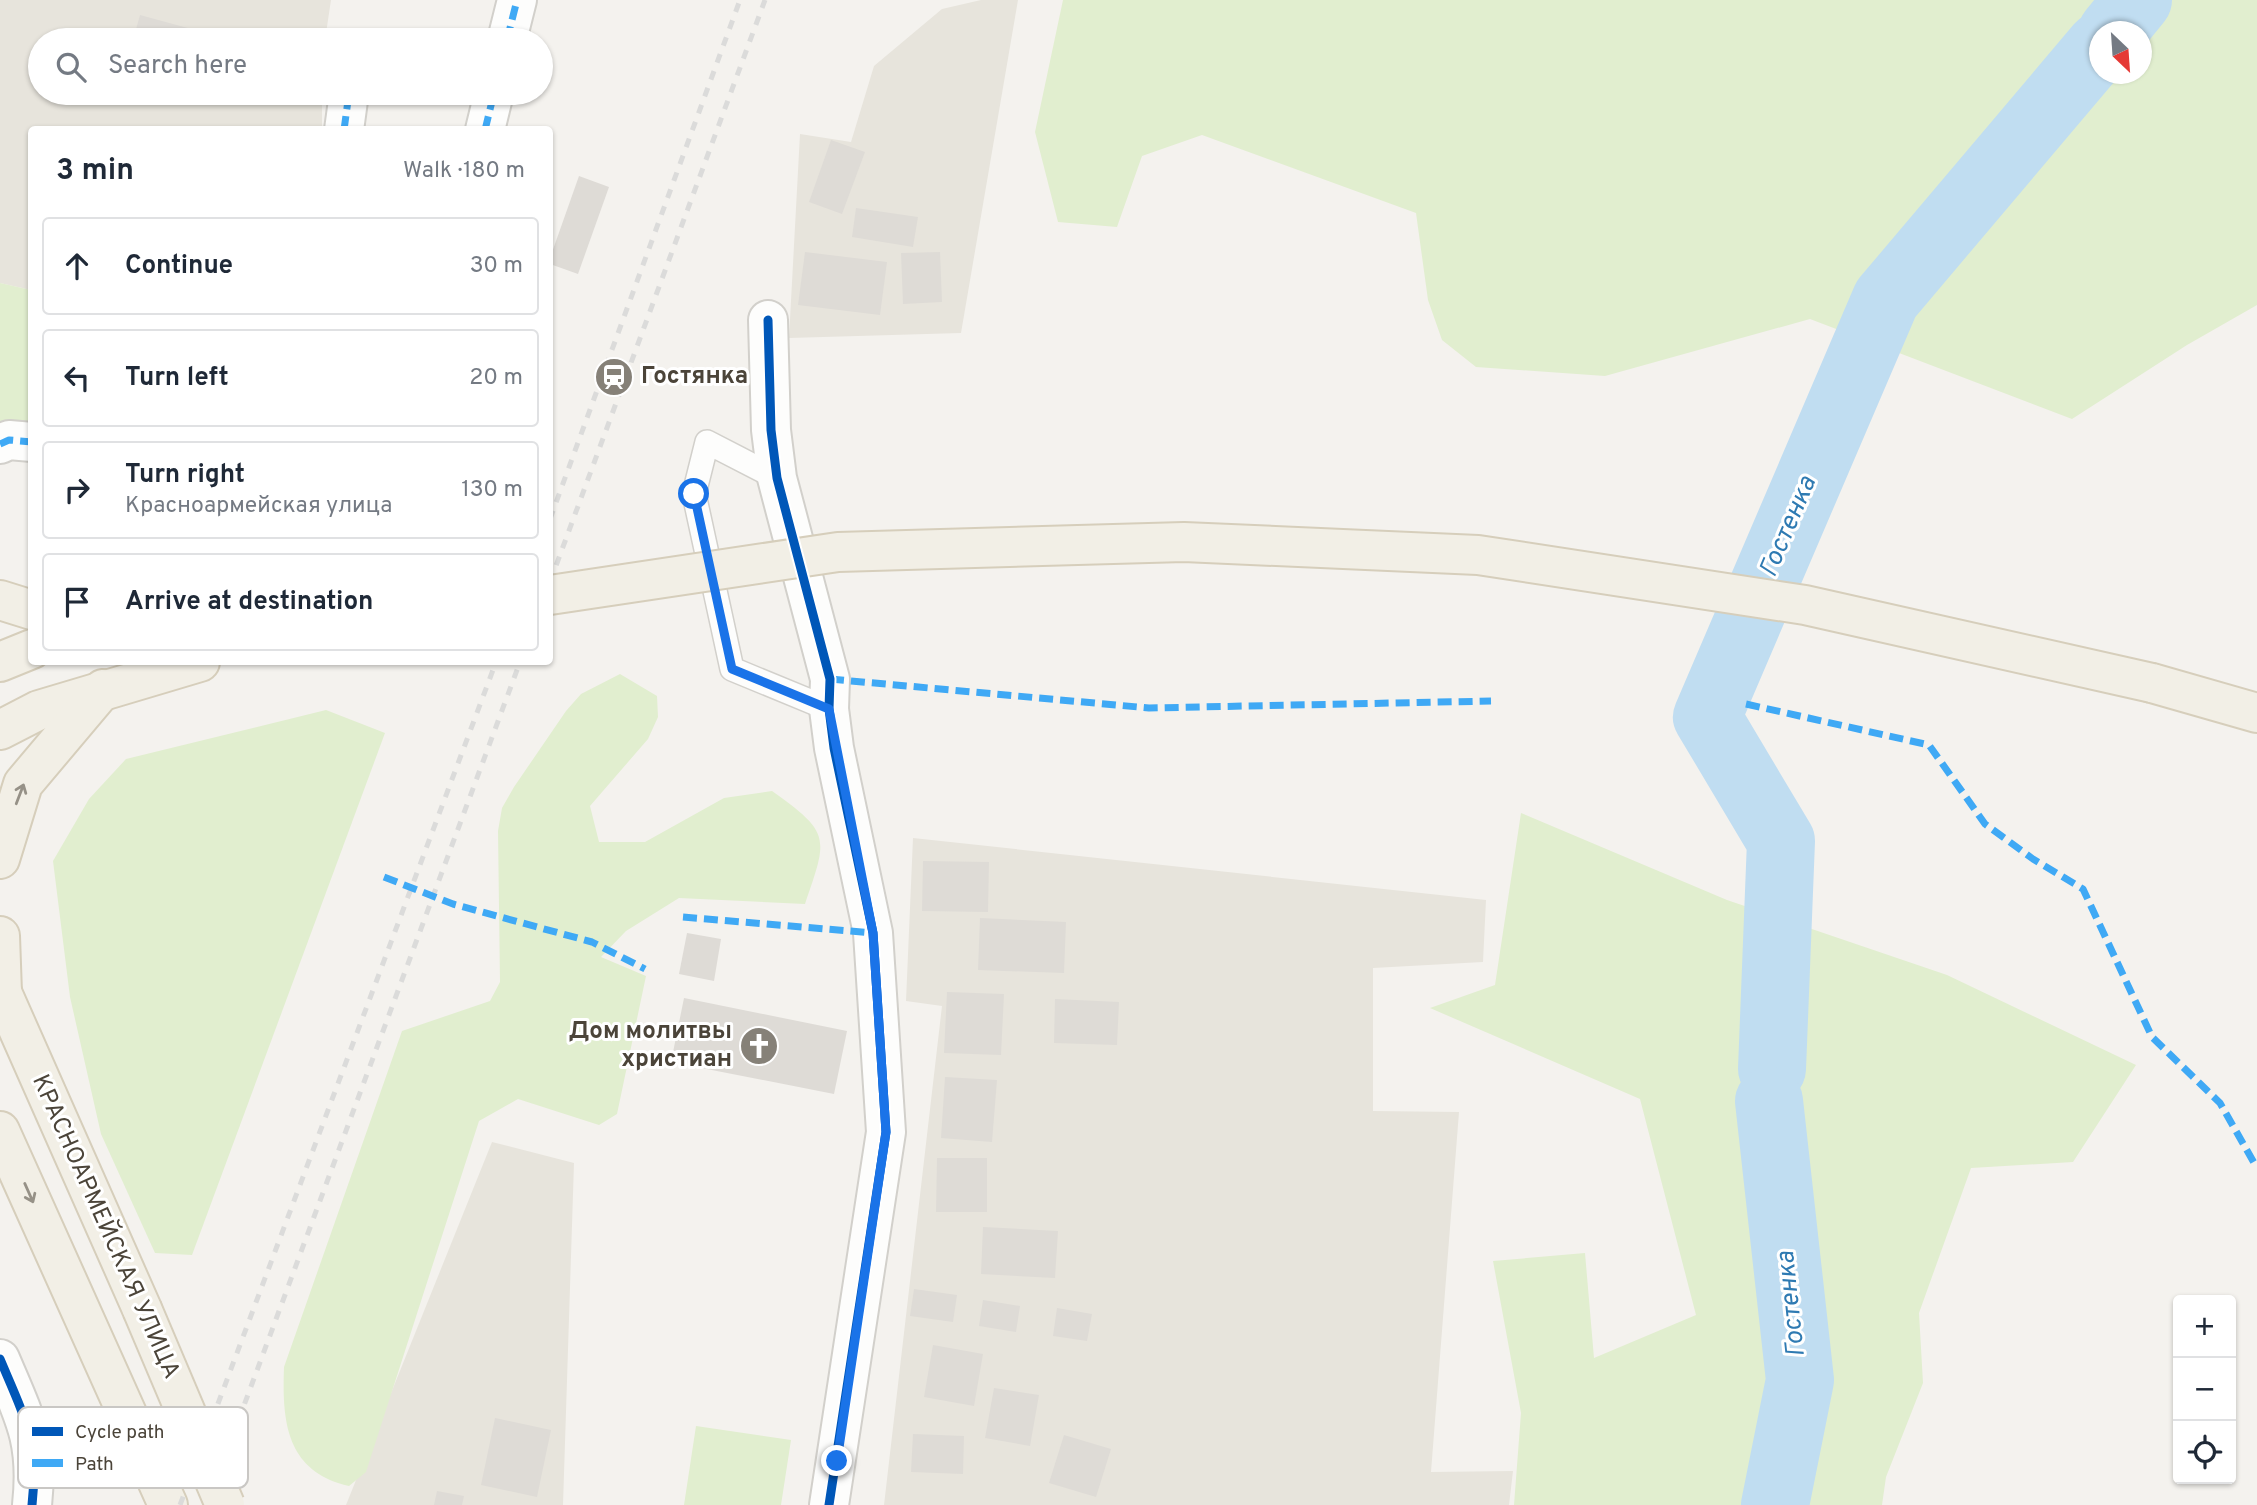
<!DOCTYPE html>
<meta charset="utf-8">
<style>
:root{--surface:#fff;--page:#f2f2f3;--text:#1f2937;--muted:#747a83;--line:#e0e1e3}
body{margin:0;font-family:Overpass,sans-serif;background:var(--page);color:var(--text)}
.controls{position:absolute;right:21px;bottom:21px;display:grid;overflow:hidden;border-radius:7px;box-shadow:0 2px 5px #0004}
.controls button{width:63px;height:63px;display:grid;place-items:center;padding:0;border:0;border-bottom:2px solid var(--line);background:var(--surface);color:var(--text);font:35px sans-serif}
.compass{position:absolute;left:2089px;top:21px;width:63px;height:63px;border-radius:50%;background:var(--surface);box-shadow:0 2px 5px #0004;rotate:155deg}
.stop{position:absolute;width:21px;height:21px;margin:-16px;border:5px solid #1a73e8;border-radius:50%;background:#fff}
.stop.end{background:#1a73e8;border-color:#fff;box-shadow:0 2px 7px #0008}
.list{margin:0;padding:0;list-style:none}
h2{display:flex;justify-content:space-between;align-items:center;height:91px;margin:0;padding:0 28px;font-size:30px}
h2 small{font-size:23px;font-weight:400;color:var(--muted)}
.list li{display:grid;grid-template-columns:46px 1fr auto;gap:21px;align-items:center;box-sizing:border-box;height:98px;margin:0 14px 14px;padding:0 14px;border:2px solid var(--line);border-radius:7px}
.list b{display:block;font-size:26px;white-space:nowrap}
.list p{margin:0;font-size:23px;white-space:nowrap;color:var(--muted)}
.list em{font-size:23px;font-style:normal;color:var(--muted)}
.icon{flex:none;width:38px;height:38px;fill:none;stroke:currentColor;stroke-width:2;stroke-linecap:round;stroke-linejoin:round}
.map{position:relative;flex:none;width:2257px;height:1505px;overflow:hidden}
.search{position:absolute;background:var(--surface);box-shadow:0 2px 5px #0004;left:28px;top:28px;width:525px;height:77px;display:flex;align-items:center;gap:18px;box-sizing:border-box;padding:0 24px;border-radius:38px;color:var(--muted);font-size:26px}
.panel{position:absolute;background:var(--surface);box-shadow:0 2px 5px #0004;left:28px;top:126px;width:525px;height:539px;border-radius:7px}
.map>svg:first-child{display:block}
</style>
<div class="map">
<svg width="2257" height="1505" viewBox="0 0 2257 1505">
<rect width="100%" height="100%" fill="#f4f2ee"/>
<!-- residential -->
<g fill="#e7e4dc">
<path d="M0 0H331L325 40H40V93H322V129L32 130 31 290 0 283Z"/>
<path d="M981 0H1018L961 333 789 338 800 134 851 142 874 66 942 9Z"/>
<path d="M913 838 1486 900 1483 962 1373 968V1111L1459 1112 1431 1472 1513 1471 1509 1505H884L942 1006 906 1001Z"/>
<path d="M492 1142 574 1163 563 1505H346Z"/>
</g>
<!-- green -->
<g fill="#e1eecf" fill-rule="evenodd">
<path d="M1063 0H2257V305L2187 345 2072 419 1810 319 1605 376 1476 367 1442 340 1428 300 1416 213 1202 135 1142 156 1117 227 1058 222 1035 132ZM2100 32H2142V74H2100Z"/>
<path d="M0 283 31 290V426L0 423Z"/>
<path d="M620 674 657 696 658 717 648 739 590 806 599 842H645L724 798 772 791C831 833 828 837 805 904L679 898 626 931 601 957 646 976 617 1114 599 1125 518 1099 479 1121 366 1472 349 1486C286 1471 282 1422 284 1367L402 1031 490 1001 500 982 498 831 502 808 514 787 566 711 581 694Z"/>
<path d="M326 710 385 733 192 1255 155 1253 101 1134 70 997 53 861 89 799 126 759Z"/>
<path d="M1521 813 1727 900 1947 975 2136 1065 2073 1162 1971 1168 1919 1313 1923 1383 1886 1477 1882 1505H1514L1521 1413 1493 1261 1585 1253 1594 1358 1696 1315 1640 1099 1430 1008 1495 985Z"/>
<path d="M696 1426 791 1440 781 1505H684Z"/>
</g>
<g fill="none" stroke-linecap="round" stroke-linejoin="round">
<!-- river -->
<g stroke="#c0ddf1" stroke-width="68">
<path d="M2112 32 2138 0"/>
<path d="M1772 1069 1781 841 1707 717 1886 299 2100 46"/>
<path d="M1769 1101 1800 1380 1775 1505"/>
</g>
</g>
<!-- building -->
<g fill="#dedbd6">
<path d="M140 15 195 30 192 40H133Z"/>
<path d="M831 140 865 152 842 214 809 202Z"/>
<path d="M579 176 609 187 578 274 550 264V258Z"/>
<path d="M856 208 918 217 913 247 852 237Z"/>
<path d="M805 252 887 262 880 315 798 305Z"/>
<path d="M940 252 942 302 903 304 901 253Z"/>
<path d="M923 861 989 862 988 912 922 911Z"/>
<path d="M980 918 1066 922 1064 973 978 970Z"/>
<path d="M687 933 721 939 714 981 679 974Z"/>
<path d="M947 992 1004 994 1001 1055 944 1053Z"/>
<path d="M684 998 847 1031 834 1094 671 1062Z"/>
<path d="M1055 999 1119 1002 1117 1045 1054 1043Z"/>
<path d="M945 1077 997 1080 992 1142 941 1138Z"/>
<path d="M937 1158H987V1212H936Z"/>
<path d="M983 1227 1058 1231 1055 1278 981 1274Z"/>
<path d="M914 1289 957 1295 953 1322 910 1316Z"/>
<path d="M983 1300 1020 1306 1016 1332 979 1326Z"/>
<path d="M1057 1308 1092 1314 1087 1341 1053 1336Z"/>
<path d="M933 1345 983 1354 974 1406 924 1397Z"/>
<path d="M994 1388 1039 1395 1030 1446 985 1438Z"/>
<path d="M495 1418 551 1430 537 1497 481 1485Z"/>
<path d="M913 1434 964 1436 963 1474 911 1472Z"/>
<path d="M1064 1435 1111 1449 1096 1497 1049 1483Z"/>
<path d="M437 1491 464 1496 462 1505H434Z"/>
</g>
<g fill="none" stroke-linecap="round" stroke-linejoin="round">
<defs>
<path id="service" d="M777 478 707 442 694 494 732 669 829 709"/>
<g id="minor">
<path d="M507 40 517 0"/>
<path d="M344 130 349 93"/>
<path d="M485 130 494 93"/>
<path d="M768 320 771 430 777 478 830 679 829 709 834 748 873 933 886 1132 829 1505"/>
<path d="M0 444 9 440 32 442"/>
<path d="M0 1359C24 1416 39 1441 32 1505"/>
</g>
<g id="primary">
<path d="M0 600 32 610"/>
<path d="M0 662 32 649"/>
<path d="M2152 683 2257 713"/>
<path d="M0 730 39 710 200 662"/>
<path d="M0 859 23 784 103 689"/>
<path d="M0 936 2 993"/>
<path d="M0 988 142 1309"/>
<path d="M0 1131 168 1505"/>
</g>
</defs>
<!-- service casing -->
<use href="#service" stroke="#d2d0cb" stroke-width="26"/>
<!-- minor casing -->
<use href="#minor" stroke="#d2d0cb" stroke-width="42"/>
<!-- primary casing -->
<use href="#primary" stroke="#d6cebb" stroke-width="42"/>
<!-- service -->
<use href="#service" stroke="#fdfdfc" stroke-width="23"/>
<!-- minor -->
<use href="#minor" stroke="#fdfdfc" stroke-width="38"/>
<!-- primary -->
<use href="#primary" stroke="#f2efe6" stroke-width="38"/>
<!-- rail -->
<g stroke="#dbdbda" stroke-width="5" stroke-dasharray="9 9" stroke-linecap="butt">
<path d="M550 519 740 0"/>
<path d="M550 582 765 0"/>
<path d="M180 1505 496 662"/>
<path d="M207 1505 520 662"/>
</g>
<defs>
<g id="primary-bridge">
<path d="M550 595 838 552 1184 542 1478 555 1805 605 2152 683"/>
<path d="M142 1309 225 1505"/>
</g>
</defs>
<!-- primary-bridge casing -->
<use href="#primary-bridge" stroke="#d6cebb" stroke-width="42" stroke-linecap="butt"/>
<!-- primary-bridge -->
<use href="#primary-bridge" stroke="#f2efe6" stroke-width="38"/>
<!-- quiet -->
<g stroke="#3fa9f5" stroke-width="7" stroke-dasharray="14 7" stroke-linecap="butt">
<path d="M507 40 517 0"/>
<path d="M344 130 349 93"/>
<path d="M485 130 494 93"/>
<path d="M0 444 9 440 32 442"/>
<path d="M830 679 1149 708 1491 701"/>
<path d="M1746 704 1929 745 1985 824 2033 859 2083 889 2152 1037 2220 1103 2257 1168"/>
<path d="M384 877 453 904 592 942 645 969"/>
<path d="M683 917 873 933"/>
</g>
<defs>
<g id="cycleway">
<path d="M768 320 771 430 777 478 830 679 829 709 834 748 873 933 886 1132 829 1505"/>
<path d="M0 1359C24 1416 39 1441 32 1505"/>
</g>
</defs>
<!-- cycleway casing -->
<use href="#cycleway" stroke="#fff" stroke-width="13"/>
<!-- cycleway -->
<use href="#cycleway" stroke="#0057b8" stroke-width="9"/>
</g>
<!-- one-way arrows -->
<defs><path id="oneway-shaft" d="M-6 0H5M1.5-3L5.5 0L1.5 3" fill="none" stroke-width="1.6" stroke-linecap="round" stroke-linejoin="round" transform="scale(1.75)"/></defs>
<g stroke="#969187">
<use href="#oneway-shaft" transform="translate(20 794) rotate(-69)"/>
<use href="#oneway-shaft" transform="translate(29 1193) rotate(66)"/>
</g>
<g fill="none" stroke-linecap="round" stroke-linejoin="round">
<!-- route -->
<path stroke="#1a73e8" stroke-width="9" d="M694 494 732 669 829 709 873 933 886 1132 837 1461"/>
</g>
<!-- icons -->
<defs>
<symbol id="station-disc" viewBox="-11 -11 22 22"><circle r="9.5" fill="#868178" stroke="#fff"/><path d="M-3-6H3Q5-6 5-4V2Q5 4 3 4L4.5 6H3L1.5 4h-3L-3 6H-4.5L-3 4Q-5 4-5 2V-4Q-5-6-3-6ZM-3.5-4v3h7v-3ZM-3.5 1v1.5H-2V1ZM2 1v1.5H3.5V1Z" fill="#fff"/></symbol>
<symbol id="church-disc" viewBox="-11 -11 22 22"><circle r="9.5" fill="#868178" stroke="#fff"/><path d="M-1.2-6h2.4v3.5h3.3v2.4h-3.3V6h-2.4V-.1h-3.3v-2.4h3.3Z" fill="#fff"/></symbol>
</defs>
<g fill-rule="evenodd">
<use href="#station-disc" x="592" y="355" width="44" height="44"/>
<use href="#church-disc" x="737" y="1024" width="44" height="44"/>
</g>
<g text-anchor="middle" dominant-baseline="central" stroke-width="6" stroke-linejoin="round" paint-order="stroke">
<!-- poi labels -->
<g font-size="24" font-weight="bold" fill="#4b4439" stroke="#fff" text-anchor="start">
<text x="641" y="377">Гостянка</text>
<text x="732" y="1032" text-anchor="end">Дом молитвы<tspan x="732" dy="28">христиан</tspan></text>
</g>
<!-- street labels -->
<g font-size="24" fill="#4b4439" stroke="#fff">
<text transform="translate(105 1227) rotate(66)">КРАСНОАРМЕЙСКАЯ УЛИЦА</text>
</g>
<!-- water labels -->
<g font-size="26" font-style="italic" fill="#2e7ab2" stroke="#fff">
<text transform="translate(1789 527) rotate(-67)">Гостенка</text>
<text transform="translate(1792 1304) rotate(-96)">Гостенка</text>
</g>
</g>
<!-- legend -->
<rect x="18" y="1407" width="230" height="81" rx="10" fill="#fff" stroke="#c9c7c4" stroke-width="2"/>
<rect x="32" y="1427" width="31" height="9" fill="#0057b8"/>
<rect x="32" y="1459" width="31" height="8" fill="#3fa9f5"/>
<g font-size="19" fill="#4b4439">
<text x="75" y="1438">Cycle path</text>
<text x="75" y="1470">Path</text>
</g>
</svg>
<div class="controls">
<button>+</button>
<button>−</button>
<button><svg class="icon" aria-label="locate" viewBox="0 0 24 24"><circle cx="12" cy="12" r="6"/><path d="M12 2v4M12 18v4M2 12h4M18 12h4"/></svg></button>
</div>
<svg class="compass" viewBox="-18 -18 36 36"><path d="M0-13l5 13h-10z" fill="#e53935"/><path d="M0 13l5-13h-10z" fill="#747a83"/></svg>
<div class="stop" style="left:694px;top:494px"></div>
<div class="stop end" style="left:837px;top:1461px"></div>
<div class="search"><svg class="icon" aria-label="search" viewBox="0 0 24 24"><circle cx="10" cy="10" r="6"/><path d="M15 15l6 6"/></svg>Search here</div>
<section class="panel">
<h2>3 min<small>Walk · 180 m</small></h2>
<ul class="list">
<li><svg class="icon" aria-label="ahead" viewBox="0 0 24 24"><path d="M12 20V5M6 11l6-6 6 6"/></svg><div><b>Continue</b></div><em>30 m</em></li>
<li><svg class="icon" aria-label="left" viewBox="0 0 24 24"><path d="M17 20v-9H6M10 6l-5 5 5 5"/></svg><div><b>Turn left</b></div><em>20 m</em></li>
<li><svg class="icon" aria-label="right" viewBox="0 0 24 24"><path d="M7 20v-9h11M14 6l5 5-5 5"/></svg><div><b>Turn right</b><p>Красноармейская улица</p></div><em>130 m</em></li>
<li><svg class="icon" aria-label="arrive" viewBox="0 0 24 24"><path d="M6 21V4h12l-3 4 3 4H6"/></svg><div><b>Arrive at destination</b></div></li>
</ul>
</section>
</div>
